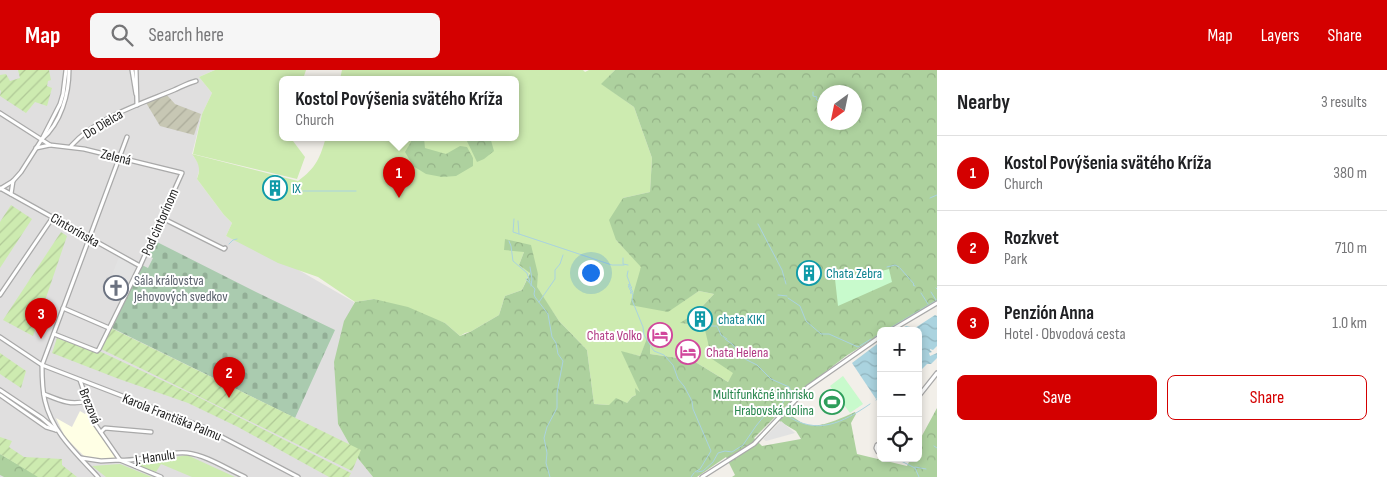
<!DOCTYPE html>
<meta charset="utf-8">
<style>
:root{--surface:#fff;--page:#f6f6f6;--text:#202124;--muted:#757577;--line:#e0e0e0;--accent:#d40000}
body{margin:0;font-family:"Sofia Sans Condensed",sans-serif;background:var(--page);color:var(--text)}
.controls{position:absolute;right:15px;bottom:15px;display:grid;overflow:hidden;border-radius:8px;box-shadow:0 2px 8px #0003}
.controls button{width:45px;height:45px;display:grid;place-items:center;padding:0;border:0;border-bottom:1px solid var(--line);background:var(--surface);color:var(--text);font:25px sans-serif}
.compass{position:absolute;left:817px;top:15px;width:45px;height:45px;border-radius:50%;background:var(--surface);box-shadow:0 2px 8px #0003;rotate:213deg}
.you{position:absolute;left:590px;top:202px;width:18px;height:18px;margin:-12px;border:4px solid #fff;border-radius:50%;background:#1a73e8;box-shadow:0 0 0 8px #1a73e833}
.badge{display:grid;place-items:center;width:32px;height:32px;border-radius:50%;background:var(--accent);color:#fff;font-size:16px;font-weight:700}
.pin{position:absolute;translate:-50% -41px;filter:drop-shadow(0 1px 2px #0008)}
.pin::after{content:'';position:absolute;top:26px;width:18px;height:15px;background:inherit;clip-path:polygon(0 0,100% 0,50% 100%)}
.popup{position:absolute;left:279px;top:6px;width:240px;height:65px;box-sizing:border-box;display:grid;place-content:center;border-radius:8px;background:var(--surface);filter:drop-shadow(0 1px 4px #0005);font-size:16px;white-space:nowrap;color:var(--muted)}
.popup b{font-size:19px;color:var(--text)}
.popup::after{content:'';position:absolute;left:50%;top:100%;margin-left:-10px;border:10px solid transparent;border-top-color:var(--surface)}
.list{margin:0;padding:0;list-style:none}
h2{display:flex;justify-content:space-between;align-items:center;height:65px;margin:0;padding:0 20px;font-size:21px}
h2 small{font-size:16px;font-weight:400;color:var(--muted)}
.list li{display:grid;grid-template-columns:32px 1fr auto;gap:15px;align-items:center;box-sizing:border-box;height:75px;padding:0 20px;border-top:1px solid var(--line)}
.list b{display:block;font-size:19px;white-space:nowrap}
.list p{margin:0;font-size:16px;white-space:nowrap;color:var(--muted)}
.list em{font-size:16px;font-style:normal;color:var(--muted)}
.actions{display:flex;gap:10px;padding:15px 20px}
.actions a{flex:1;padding:11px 0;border:1px solid var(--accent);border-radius:8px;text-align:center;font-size:18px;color:var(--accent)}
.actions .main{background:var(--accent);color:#fff}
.icon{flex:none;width:28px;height:28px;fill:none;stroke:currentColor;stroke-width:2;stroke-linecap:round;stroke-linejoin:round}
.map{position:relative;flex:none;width:937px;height:407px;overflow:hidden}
header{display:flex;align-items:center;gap:30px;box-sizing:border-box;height:70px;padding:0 25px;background:var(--accent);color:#fff}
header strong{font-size:24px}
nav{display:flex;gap:28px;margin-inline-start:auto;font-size:18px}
.search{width:350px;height:45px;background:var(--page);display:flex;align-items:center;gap:12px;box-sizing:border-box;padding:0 18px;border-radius:8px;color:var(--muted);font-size:19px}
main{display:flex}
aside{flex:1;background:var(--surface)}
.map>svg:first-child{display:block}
</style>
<header>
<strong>Map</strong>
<div class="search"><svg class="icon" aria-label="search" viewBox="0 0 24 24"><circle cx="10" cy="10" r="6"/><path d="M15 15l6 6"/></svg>Search here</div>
<nav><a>Map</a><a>Layers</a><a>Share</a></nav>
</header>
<main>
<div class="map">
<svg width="937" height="407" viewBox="0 0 937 407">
<defs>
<pattern id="construction-furrows" width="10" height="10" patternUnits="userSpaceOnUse" patternTransform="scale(1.25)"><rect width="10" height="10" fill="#c7c7b4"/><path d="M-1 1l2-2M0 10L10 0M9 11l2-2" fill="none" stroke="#abab9a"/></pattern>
<pattern id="forest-crowns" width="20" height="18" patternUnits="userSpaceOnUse" patternTransform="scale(1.25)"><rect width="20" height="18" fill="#add19e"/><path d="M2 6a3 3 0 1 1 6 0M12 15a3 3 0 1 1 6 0" fill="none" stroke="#95b388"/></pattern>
<pattern id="cemetery-stones" width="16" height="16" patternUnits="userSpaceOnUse" patternTransform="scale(1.25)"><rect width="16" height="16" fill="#aacbaf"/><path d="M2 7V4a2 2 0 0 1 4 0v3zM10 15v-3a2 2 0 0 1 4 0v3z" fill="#92ae96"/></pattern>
<pattern id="garden-furrows" width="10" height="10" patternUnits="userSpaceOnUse" patternTransform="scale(1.25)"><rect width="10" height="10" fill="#cdebb0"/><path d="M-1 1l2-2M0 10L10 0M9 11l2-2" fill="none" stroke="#b0c997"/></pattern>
<pattern id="water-waves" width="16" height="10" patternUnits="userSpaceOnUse" patternTransform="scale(1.25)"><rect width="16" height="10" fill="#aad3df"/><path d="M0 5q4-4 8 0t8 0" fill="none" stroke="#92b5bf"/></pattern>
</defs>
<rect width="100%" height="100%" fill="#f2efe9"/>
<!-- residential -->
<path fill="#e0dfdf" d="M0 0H215L199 7 212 23 202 44 192 84 200 96 197 109 224 145 232 153 226 166 283 191 354 232 336 316 338 354 356 386 373 407H0Z"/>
<!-- education -->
<path fill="#ffffe5" d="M80 341 85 344 86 342 116 389H99L84 386 65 367 56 348 72 357Z"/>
<!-- religious -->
<path fill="#d0d0d0" d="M107 207 127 218 121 228 102 217Z"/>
<!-- construction -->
<path fill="url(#construction-furrows)" d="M166 24 175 34 201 44 194 65 160 56 145 31Z"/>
<!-- grass -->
<g fill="#cdebb0">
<path d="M215 0H306L303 9H283V67H290L305 87 297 109 193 84 202 44 212 23 199 7Z"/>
<path d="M342 0H583L585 2 589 0H615L602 14 634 37 652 88 650 122 623 128 616 170 642 197 668 241 699 221 714 224 698 241 681 253 704 255 734 303 728 312 692 290 650 284V263L640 286 622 282 641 323 636 319V325L632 327 627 333 609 335 594 334 587 280 559 251 542 226 536 217 538 204 524 182 519 195 530 202 522 220 505 226 499 245 470 262 465 263 460 266 445 253 374 229 355 232 318 207 278 193 226 166 232 153 224 145 197 109C201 98 199 94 192 84L298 111C316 98 320 88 326 67H515V9H340Z"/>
<path d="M187 385 235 407H192L161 394 156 402 134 394Z"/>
<path d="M120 394 152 407H106L92 396Z"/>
</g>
<!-- forest -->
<g fill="url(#forest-crowns)" fill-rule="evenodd">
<path d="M615 0H937V231L886 261H881V264L846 286 802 320 754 368 762 376 801 369 796 361 779 351 759 370 785 341C791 345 799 352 805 354 821 359 841 348 855 342L856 344 851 353 857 384 907 396 911 388H918V373L937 338V407H732L735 405 726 387 697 407H373L356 386 338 354 334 292 344 251 355 232 374 229 408 237 445 253 460 266 470 262 499 245 505 226 522 220 530 203 519 195 524 182 504 180 505 169 531 175 538 204 537 217 559 251 587 280 594 334 609 335 616 328 627 333 632 327 636 325 635 318 640 322 621 281 640 286 650 261V284L692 290 728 312 733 303 712 289 704 256 680 253 698 241 714 224 699 221 668 242 630 235 641 197 616 170 609 150 623 128 650 122 652 88 634 37 601 14ZM824 22H854V52H824Z"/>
<path d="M465 67H490L494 81 484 89 477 92Z"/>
<path d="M424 68 425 78 446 84 460 76 467 77 473 88V96L456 106 442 107 426 104 413 96 405 82 412 70Z"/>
<path d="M0 384 38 406V407H4L0 405Z"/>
</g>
<!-- cemetery -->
<path fill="url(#cemetery-stones)" d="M155 171 256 222 335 260 295 348 112 258 142 195 148 198 153 188 148 186Z"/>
<!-- park -->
<g fill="#c8facc">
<path d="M889 199 892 212 838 236 835 209 861 205 864 209 870 207V204Z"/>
<path d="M843 306 863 334 850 343 830 316Z"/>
</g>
<!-- garden -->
<g fill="url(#garden-furrows)">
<path d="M18 0H49L51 10 48 11 47 16 52 18 47 36 35 32 26 43 0 26 1 21 0 20V5L6 4 10 11 20 8Z"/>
<path d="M11 135 32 149 0 198V152Z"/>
<path d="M61 162 67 166 33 266 3 250Z"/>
<path d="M111 258 361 380 352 401 101 279Z"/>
<path d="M57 268 98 283 99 281 200 328 351 403 349 407H329L238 357 188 333 119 309 52 283Z"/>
<path d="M0 283 26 301 21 318 0 304Z"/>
<path d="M0 367 12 371 9 377 24 387 62 389V395L77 407H38L0 384Z"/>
</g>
<!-- pitch -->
<path fill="#88e0be" d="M831 319 844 337 834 344 821 326Z"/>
<!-- parking -->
<g fill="#e2e2e2">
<path d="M120 185 137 195 127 216 111 207Z"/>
<path d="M781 351 795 363 766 371 763 369Z"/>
</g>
<!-- water -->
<g fill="url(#water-waves)">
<path d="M935 245 937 246V276L933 280 930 279V280L932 282 929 283 930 286 937 283V288L931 294H927L918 303V261H898L906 256 915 258Z"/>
<path d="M881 271V326L876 329 852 293Z"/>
</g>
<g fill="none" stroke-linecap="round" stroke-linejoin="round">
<!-- stream -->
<g stroke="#aad3df" stroke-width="1">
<path d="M813 22V26L817 27 816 29 818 31"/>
<path d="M303 121H356"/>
<path d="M930 128 937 125"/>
<path d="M514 149 513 162 612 195H624"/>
<path d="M518 151 519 164"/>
<path d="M758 154 782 200 786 214"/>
<path d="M509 171 511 176 513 191 527 203 530 212"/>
<path d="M229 174 233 170 237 169"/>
<path d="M623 188V194L628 195"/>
<path d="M530 197 532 209 531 216"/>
<path d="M887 197 895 195 899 197"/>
<path d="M900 198 914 214 913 215 915 216"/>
<path d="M628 201 627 206 630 214 628 215H631L628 217H632L629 219H632L630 221H633L630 223H633L632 230 643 257 644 265 654 281 664 285 673 295 678 309 684 316 692 331 693 339 711 381 700 399 695 402"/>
<path d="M526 209 535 219 534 224 535 227 548 244 552 267 556 273 558 284 563 291 557 323V338L547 357 544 368 547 383 546 393 550 407"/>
<path d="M936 218 937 219"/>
<path d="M931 222 936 230"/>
<path d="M921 223 928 234"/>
<path d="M778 225 787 226"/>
<path d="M788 228 800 236 806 251 821 264H829L858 277 871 269"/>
<path d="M539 232 555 209V200L560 194 563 185"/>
<path d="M706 258 710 256H717L721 265 727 269"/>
<path d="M885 261 937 230"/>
<path d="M875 267 881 263"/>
<path d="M725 269 732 274 745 289 757 295 771 309 789 317 791 321 779 338"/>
<path d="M876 330 881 327"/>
<path d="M786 345C817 366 842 353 870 334"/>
<path d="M934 376 937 378"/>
<path d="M895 388 915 398 919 407"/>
<path d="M915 397 926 399"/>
<path d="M697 402 703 401 713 392 718 383 725 381 732 382 743 375 756 356 769 340H780"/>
<path d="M691 407 694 403"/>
</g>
<defs>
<g id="street">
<path d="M132 0 136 24"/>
<path d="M136 0 137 35"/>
<path d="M0 43 50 75 84 79 182 103 140 196 99 279 97 281 54 264"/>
<path d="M42 69C61 53 69 24 69 0"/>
<path d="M71 76C96 48 140 34 174 20 181 17 188 13 196 11"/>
<path d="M36 78 50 75"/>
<path d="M0 118 140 196"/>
<path d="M0 119 13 111 21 102 42 69 60 34 63 24 66 0"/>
<path d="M11 124 13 111"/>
<path d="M162 148 224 179 225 178"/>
<path d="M0 225 53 147"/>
<path d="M63 238 109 258"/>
<path d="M890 261 937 233"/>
<path d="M0 267 42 295 203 357 298 407"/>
<path d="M80 310 95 354 120 390C142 392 164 381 187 383 206 385 227 399 245 407"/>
<path d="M0 320 42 348 56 360"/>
<path d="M44 324C59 330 71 336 86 331"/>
<path d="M0 325 46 357 56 360"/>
<path d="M918 327 937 303"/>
<path d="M101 362 105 358 151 362"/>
<path d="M881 373 877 375 876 378 878 382 881 383"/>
<path d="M81 388 101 391 120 390 161 407"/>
<path d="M98 407C77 384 52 362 45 331 42 319 42 307 42 295L127 67"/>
<path d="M702 407 754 374 808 317 881 266"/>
</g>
</defs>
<!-- street casing -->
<use href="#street" stroke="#a9a9a9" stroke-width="5.5"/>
<!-- street -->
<use href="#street" stroke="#fff" stroke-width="3"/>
</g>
<!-- icons -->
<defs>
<symbol id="building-ring" viewBox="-11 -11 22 22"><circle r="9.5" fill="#fff" stroke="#0f9aa8" stroke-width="1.5"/><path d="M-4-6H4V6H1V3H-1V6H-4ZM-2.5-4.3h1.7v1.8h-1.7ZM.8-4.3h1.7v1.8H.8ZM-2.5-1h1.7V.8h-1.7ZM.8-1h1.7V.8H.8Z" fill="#0f9aa8"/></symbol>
<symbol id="church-ring" viewBox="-11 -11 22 22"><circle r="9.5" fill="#fff" stroke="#6b7280" stroke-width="1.5"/><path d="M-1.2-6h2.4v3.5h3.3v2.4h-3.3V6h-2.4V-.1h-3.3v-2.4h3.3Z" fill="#6b7280"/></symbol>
<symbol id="hotel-ring" viewBox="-11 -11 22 22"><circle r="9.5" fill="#fff" stroke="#d1479c" stroke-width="1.5"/><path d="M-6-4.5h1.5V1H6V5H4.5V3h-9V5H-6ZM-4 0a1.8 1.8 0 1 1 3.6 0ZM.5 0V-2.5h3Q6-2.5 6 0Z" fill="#d1479c"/></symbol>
<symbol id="stadium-ring" viewBox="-11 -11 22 22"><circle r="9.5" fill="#fff" stroke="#2e9e5b" stroke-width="1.5"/><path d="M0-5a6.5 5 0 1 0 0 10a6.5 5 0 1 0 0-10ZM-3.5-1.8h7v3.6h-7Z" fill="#2e9e5b"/></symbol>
</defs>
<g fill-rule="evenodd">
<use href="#building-ring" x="261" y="104" width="28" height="28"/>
<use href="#building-ring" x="795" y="189" width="28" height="28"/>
<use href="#church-ring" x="102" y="204" width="28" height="28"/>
<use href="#building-ring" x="686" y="235" width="28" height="28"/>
<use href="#hotel-ring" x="646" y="251" width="28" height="28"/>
<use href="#hotel-ring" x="674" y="268" width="28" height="28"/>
<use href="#stadium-ring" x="818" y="318" width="28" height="28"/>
</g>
<g text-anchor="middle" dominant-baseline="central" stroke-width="4" stroke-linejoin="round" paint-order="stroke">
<!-- street labels -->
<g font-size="14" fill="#222" stroke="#fff">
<text transform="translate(103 54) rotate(-31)">Do Dielca</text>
<text transform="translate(116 87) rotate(14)">Zelená</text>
<text transform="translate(160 152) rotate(-66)">Pod cintorínom</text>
<text transform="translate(75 160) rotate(30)">Cintorínska</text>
<text transform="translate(90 336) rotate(68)">Brezová</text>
<text transform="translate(172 347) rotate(22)">Karola Františka Palmu</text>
<text transform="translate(155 387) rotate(-8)">J. Hanulu</text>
</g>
<!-- culture labels -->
<g font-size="14" fill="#0d838f" stroke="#fff" text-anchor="start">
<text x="292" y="118">IX</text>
<text x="826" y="203">Chata Zebra</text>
<text x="718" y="249">chata KIKI</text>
</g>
<!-- worship labels -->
<g font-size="14" fill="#5b616d" stroke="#fff" text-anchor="start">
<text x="134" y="210">Sála kráľovstva<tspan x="134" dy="16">Jehovových svedkov</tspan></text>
</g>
<!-- hotel labels -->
<g font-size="14" fill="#b23c85" stroke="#fff" text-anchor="end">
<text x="642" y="265">Chata Volko</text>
<text x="706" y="282" text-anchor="start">Chata Helena</text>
</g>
<!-- leisure labels -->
<g font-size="14" fill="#27864d" stroke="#fff" text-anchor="end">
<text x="814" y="324">Multifunkčné inhrisko<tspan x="814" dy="16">Hrabovská dolina</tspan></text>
</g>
</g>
</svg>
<div class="controls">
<button>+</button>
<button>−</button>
<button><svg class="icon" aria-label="locate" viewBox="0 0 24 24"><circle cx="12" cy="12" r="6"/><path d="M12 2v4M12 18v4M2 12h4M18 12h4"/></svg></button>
</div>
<svg class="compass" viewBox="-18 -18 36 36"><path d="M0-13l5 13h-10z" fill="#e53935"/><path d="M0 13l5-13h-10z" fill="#757577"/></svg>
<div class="you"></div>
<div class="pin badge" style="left:399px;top:128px">1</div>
<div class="popup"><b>Kostol Povýšenia svätého Kríža</b>Church</div>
<div class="pin badge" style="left:229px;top:328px">2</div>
<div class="pin badge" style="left:41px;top:269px">3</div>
</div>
<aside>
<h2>Nearby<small>3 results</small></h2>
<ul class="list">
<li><span class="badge">1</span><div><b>Kostol Povýšenia svätého Kríža</b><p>Church</p></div><em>380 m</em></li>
<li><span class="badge">2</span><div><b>Rozkvet</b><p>Park</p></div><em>710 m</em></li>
<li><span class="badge">3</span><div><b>Penzión Anna</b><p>Hotel · Obvodová cesta</p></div><em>1.0 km</em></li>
</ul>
<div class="actions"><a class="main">Save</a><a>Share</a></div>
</aside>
</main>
